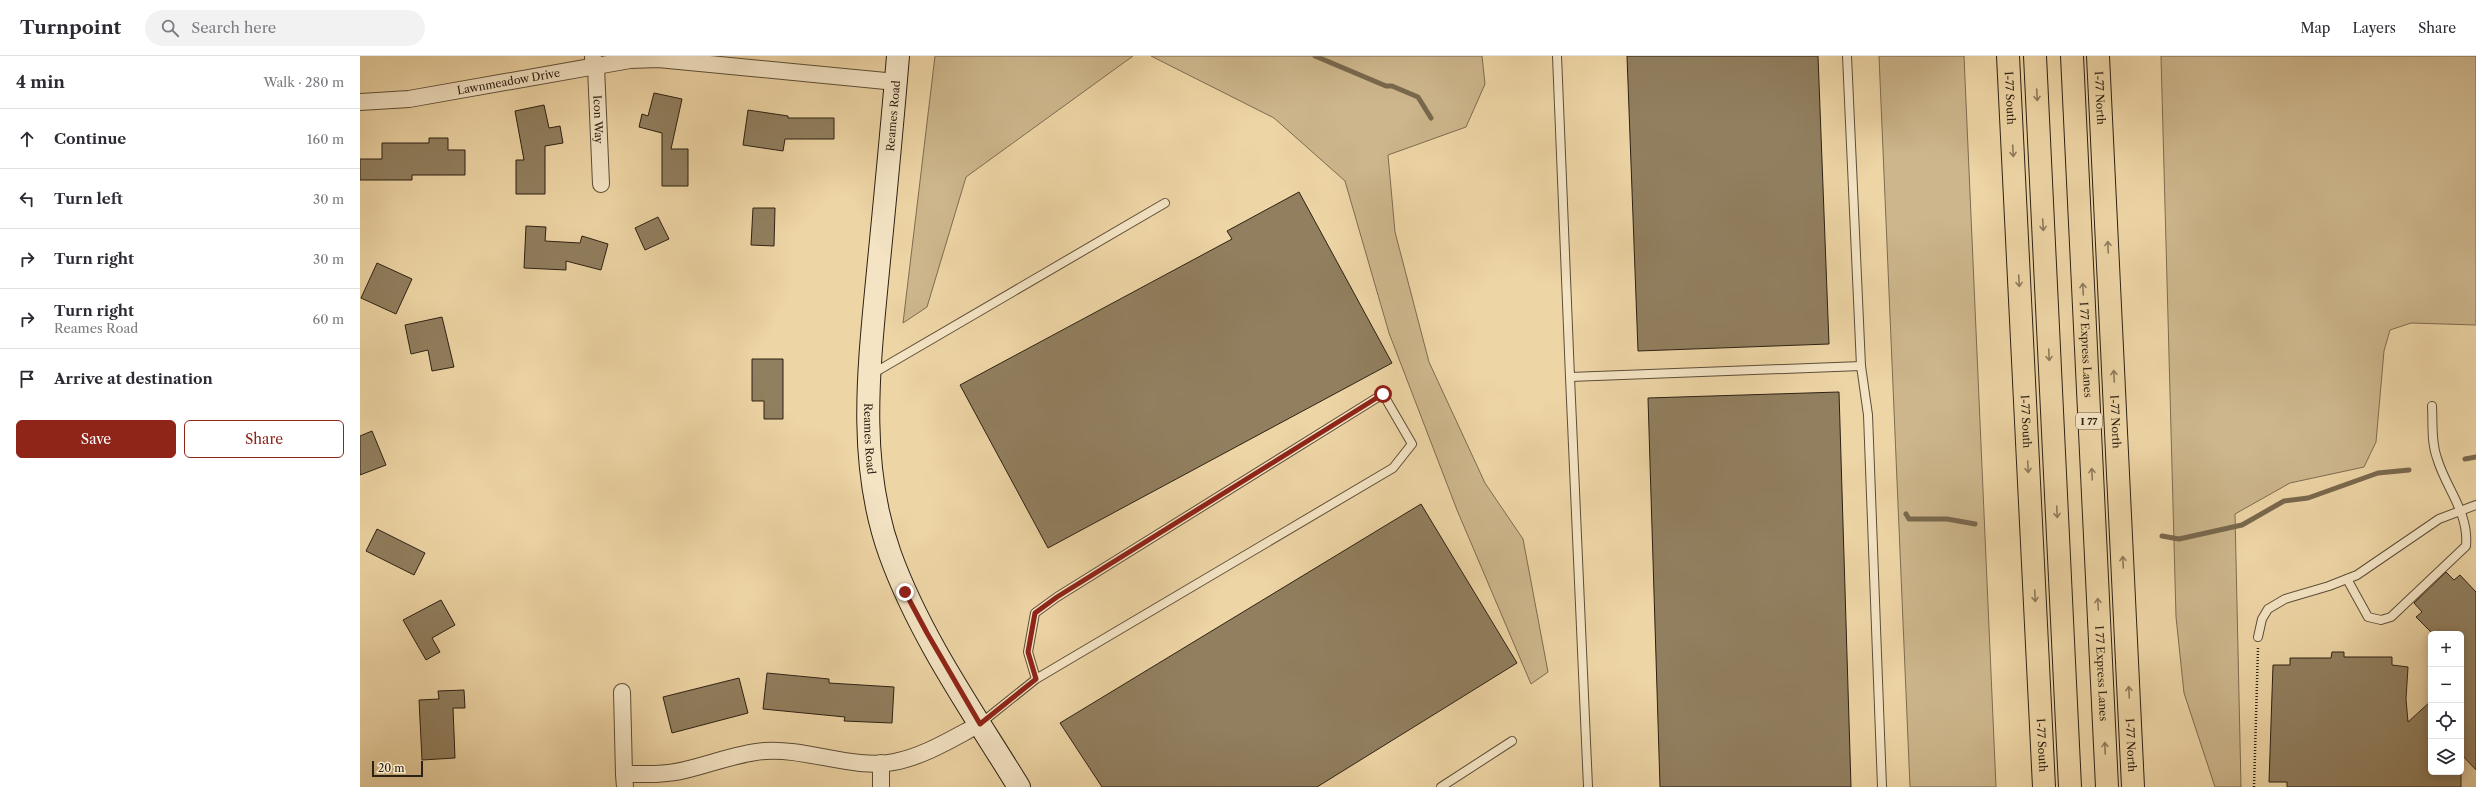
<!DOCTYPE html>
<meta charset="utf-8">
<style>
:root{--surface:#fff;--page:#f2f2f3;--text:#2b2b33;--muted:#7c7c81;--line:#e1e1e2;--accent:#8f2418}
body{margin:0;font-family:"Libre Caslon Text",serif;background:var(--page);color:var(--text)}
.controls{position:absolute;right:12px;bottom:12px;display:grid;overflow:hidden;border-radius:6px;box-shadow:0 2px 10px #0003}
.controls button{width:36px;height:36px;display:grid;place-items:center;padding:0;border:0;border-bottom:1px solid var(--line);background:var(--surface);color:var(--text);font:20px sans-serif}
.scale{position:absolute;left:12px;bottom:10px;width:51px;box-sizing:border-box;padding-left:4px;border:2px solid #2d2113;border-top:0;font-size:11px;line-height:14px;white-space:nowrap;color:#2d2113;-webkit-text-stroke:3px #f4e4c4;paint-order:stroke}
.stop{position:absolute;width:12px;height:12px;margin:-9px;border:3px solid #8f2418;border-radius:50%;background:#fff}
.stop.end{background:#8f2418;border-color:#fff;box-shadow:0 1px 4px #0008}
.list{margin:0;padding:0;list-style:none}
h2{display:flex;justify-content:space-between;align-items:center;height:52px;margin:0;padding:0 16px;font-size:17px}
h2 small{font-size:13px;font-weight:400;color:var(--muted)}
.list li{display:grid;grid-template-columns:26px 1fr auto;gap:12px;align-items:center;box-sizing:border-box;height:60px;padding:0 16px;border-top:1px solid var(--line)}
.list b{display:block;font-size:15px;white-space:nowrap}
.list p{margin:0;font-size:13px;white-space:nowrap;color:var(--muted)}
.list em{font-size:13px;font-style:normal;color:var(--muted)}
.actions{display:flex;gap:8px;padding:12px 16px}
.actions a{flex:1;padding:9px 0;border:1px solid var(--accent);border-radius:6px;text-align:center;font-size:14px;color:var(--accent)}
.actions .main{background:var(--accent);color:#fff}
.icon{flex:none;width:22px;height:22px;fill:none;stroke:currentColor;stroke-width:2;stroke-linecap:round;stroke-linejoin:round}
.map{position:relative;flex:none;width:2116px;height:731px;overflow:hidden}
header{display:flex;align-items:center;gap:24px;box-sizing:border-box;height:56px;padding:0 20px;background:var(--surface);border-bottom:1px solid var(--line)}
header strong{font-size:19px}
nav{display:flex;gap:22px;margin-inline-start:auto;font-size:14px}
.search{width:280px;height:36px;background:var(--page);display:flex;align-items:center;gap:10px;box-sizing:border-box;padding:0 14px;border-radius:22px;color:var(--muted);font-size:15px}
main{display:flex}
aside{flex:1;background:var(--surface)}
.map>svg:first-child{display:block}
</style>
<header>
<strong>Turnpoint</strong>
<div class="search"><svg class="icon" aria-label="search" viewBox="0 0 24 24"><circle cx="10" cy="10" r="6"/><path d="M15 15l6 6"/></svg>Search here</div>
<nav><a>Map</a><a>Layers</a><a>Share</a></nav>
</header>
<main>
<aside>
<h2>4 min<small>Walk · 280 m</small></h2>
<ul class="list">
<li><svg class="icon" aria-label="ahead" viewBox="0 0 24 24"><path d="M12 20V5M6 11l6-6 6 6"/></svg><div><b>Continue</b></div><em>160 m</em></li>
<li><svg class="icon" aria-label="left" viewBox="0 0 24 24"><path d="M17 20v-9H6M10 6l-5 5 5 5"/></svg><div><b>Turn left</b></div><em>30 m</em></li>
<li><svg class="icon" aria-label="right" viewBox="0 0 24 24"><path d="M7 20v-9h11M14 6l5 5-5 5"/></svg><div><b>Turn right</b></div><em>30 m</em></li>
<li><svg class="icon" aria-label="right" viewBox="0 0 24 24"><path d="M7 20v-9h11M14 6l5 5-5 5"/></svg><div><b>Turn right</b><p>Reames Road</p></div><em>60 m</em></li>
<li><svg class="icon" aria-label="arrive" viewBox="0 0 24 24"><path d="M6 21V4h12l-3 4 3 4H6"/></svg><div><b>Arrive at destination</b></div></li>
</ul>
<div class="actions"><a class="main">Save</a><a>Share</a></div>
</aside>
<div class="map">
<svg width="2116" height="731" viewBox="0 0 2116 731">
<rect width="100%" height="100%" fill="#eed5a5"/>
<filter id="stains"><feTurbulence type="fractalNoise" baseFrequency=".005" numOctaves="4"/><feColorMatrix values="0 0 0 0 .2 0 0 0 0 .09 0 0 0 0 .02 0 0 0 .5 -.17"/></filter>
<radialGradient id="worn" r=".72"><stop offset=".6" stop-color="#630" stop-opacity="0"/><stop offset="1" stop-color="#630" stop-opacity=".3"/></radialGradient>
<!-- green -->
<g fill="#cdb68c" stroke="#7d6c50">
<path d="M575 0H773L606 121 567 251 543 267Z"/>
<path d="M791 0H1122L1125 28 1106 71 1028 99 1035 176 1069 306 1125 427 1163 483 1188 616 1171 628 1097 454 1029 277 985 125 914 62Z"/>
<path d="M1519 0H1604L1636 731H1550Z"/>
<path d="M1801 0H2116V269L2051 267 2030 274 2024 295 2016 386 2004 411 1930 427 1875 458 1881 731H1855L1824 637 1816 561Z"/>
</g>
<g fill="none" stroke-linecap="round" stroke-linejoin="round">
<!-- stream -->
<g stroke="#79684d" stroke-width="5">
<path d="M955 0 1026 30H1032L1058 41 1071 62"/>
<path d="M2105 403 2116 401"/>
<path d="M1546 458 1549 463H1587L1615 468"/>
<path d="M1802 480 1819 483 1882 469 1924 445 1948 442 2018 417 2049 414"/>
</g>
</g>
<!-- building -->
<g fill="#917f5f" stroke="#2d2113">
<path d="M1267 0H1458L1469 288 1278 295Z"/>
<path d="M294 37 322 43 311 93H328V130H302V77L279 71 282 58 288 60Z"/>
<path d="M184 49 189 72 200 70 203 87 185 90V138H156V104H164L155 55Z"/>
<path d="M388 54 428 60V62H474V83H425L423 95 383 89Z"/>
<path d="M69 82H88V94H105V119H52V124H0V103H22V87H69Z"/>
<path d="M939 136 1032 307 688 492 600 329 872 183 867 175Z"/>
<path d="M393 152H415L414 190 391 189Z"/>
<path d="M298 161 309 183 285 194 275 172Z"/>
<path d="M166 170 186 171 185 185 220 187 222 180 248 188 241 214 206 205V214L164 212Z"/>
<path d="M17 207 52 223 36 258 1 242Z"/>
<path d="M82 261 94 311 72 315 68 294 51 298 45 269Z"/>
<path d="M392 303H423V363H404V345H392Z"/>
<path d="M1479 336 1491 731H1300L1288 342Z"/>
<path d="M12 375 26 409 0 419V380Z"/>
<path d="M1061 448 1157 607 957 731H742L700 667Z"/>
<path d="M17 473 65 497 54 519 6 495Z"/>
<path d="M2086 516 2094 524 2100 519 2116 536V714L2101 698V578H2073L2056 561 2062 556 2054 547Z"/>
<path d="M81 544 95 569 72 582 80 596 66 604 43 564Z"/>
<path d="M1972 596H1984V601H2032V609L2048 611 2046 643 2048 666 2071 645V716H2101V731H1927V726H1909L1913 609H1930V602H1971Z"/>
<path d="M407 617 469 623V627L534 631 532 667 484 665 485 661 403 653Z"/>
<path d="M379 622 388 657 312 677 303 641Z"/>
<path d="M104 634 105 652H93L95 702 62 704 59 644 79 643 78 635Z"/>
</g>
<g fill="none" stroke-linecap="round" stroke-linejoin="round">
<defs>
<g id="service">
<path d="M1197 0 1210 321 1501 310"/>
<path d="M1487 0 1501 310 1508 359 1522 731"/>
<path d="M512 318 805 147"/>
<path d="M1210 321 1228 731"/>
<path d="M1987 523 2008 561 2021 564 2031 561 2106 490C2109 456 2086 433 2077 402 2071 386 2073 367 2072 350"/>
<path d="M1898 581 1902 563 1908 553 1925 543 1969 530 1997 519 2079 463 2116 449"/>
<path d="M621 667 676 623 1033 412 1052 388 1023 338 697 541 675 557 668 596 676 623"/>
<path d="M1081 731 1152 685"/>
</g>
<g id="minor">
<path id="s1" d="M233 2 236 11 241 128"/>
<path id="s2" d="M0 46 49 43 270 4 298 3 536 26"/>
<path d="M262 636 264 718"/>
<path d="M265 731 264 718C285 718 305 719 325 714 351 708 378 697 405 695 446 692 495 714 534 706 565 700 593 682 620 668"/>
<path d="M521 731V707"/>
</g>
<g id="secondary">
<path id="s3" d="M538 0C532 72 525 144 518 215 509 310 497 406 530 498 560 581 613 656 659 731"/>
</g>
<g id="motorway">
<path id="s4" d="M1648 0 1684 731"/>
<path d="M1675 0 1710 731"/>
<path id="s5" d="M1712 0 1747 731"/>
<path id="s6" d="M1738 0 1773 731"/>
</g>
</defs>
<!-- service casing -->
<use href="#service" stroke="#5d4e38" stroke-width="10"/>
<!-- minor casing -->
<use href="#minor" stroke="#5d4e38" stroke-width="18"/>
<!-- secondary casing -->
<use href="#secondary" stroke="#2d2113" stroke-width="24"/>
<!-- motorway casing -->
<use href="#motorway" stroke="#2d2113" stroke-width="24"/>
<!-- path -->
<path stroke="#2d2113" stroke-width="2.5" stroke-dasharray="1 2" stroke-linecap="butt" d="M1894 731 1898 592"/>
<!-- service -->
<use href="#service" stroke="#f4e4c4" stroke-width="8"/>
<!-- minor -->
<use href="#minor" stroke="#f4e4c4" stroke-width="16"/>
<!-- secondary -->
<use href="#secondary" stroke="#f4e4c4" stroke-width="22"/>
<!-- motorway -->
<use href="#motorway" stroke="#eed5a5" stroke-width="22"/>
</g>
<!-- one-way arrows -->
<defs><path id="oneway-shaft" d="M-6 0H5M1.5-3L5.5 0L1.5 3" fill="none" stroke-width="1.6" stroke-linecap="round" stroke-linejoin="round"/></defs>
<g stroke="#8e7b5c">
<use href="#oneway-shaft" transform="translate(1677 39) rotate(87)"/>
<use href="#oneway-shaft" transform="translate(1653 95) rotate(87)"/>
<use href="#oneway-shaft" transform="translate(1683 169) rotate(87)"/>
<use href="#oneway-shaft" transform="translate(1748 191) rotate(-93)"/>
<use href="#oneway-shaft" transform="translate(1659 225) rotate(87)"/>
<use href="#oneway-shaft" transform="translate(1723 233) rotate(-93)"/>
<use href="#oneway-shaft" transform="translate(1689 299) rotate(87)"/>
<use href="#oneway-shaft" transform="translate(1754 320) rotate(-93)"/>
<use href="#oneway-shaft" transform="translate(1668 411) rotate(87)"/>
<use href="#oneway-shaft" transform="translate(1732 418) rotate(-93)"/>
<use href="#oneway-shaft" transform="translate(1697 456) rotate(87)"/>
<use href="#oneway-shaft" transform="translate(1763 506) rotate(-93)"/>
<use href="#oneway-shaft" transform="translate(1675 540) rotate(87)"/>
<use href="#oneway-shaft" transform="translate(1738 548) rotate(-93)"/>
<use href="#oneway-shaft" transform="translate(1769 636) rotate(-93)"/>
<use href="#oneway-shaft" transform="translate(1745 692) rotate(-92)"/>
</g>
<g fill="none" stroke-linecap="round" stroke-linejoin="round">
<!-- route -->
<path stroke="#8f2418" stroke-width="5" d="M545 536 567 577 620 668 676 623 668 596 675 557 697 541 1023 338"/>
</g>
<g text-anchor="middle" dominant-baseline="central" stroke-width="3.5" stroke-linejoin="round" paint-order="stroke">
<!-- shield labels -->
<rect fill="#f4e4c4" stroke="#695c48" stroke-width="1" x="1716" y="357" width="26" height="16" rx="3"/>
<g font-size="10" font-weight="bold" fill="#2d2113">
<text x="1729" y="365">I 77</text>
</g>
<!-- street labels -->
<g font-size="11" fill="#2d2113" stroke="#f4e4c4">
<text stroke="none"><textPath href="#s2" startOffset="150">Lawnmeadow Drive</textPath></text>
<text stroke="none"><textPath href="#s4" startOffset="42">I-77 South</textPath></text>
<text stroke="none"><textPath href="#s6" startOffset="42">I-77 North</textPath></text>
<text transform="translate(533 60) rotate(-85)">Reames Road</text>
<text stroke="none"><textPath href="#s1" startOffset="62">Icon Way</textPath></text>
<text stroke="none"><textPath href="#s5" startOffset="294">I 77 Express Lanes</textPath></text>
<text stroke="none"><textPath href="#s4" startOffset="366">I-77 South</textPath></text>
<text stroke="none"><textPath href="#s6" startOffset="366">I-77 North</textPath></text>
<text stroke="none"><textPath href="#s3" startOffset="384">Reames Road</textPath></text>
<text stroke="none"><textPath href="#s5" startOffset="618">I 77 Express Lanes</textPath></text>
<text stroke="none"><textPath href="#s4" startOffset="690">I-77 South</textPath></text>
<text stroke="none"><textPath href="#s6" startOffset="690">I-77 North</textPath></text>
</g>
</g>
<rect width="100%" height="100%" filter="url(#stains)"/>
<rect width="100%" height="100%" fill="url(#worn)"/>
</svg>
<div class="controls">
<button>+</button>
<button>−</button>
<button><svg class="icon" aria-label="locate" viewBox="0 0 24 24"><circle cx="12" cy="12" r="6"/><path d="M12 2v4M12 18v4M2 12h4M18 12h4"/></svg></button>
<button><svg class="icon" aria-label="layers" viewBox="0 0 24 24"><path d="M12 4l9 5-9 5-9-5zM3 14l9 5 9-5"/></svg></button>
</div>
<div class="scale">20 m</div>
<div class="stop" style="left:1023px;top:338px"></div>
<div class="stop end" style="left:545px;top:536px"></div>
</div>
</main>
